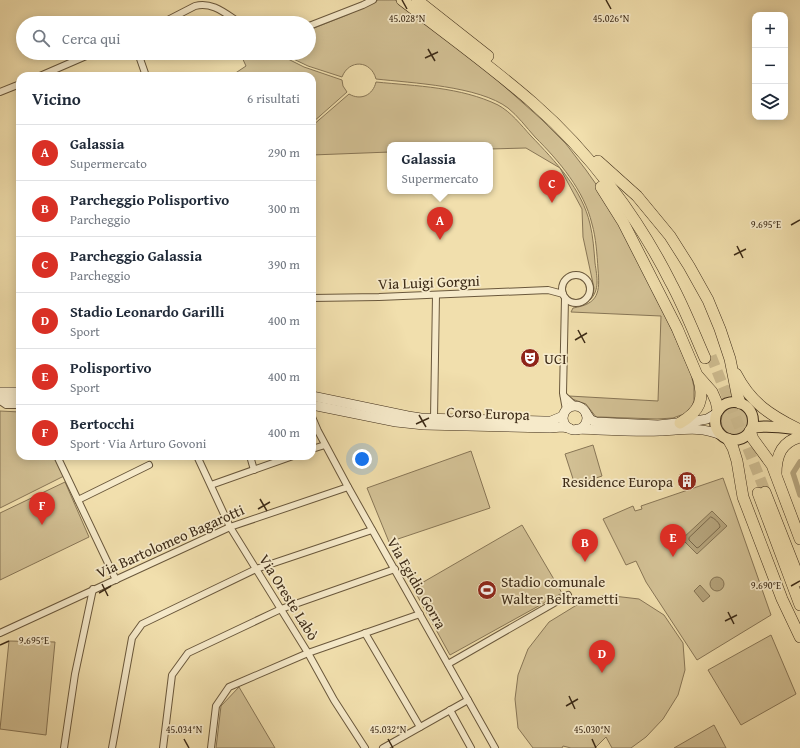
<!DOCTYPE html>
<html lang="it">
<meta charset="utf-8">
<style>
:root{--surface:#fff;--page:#f6f6f7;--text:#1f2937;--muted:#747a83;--line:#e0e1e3;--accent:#d93025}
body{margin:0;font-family:"Gentium Book Plus",serif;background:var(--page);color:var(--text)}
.controls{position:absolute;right:12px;top:12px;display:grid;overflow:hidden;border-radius:8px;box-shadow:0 2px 10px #0003}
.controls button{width:36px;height:36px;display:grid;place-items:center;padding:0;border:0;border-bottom:1px solid var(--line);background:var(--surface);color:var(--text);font:20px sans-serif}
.you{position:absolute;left:362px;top:459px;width:14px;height:14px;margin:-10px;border:3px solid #fff;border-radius:50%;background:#1a73e8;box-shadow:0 0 0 6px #1a73e833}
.badge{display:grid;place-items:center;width:26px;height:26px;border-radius:50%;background:var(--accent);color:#fff;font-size:13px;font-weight:700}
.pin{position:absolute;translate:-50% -33px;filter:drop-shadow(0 1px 2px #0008)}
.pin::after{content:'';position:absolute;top:21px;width:14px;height:12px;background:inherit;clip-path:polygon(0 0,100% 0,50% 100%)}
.popup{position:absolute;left:387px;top:142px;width:106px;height:52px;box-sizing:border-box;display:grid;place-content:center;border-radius:8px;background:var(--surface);filter:drop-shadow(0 1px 3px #0005);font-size:13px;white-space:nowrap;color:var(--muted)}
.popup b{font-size:15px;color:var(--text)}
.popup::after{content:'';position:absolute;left:50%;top:100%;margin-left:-8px;border:8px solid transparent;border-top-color:var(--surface)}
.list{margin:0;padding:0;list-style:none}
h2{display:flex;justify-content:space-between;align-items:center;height:52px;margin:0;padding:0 16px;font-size:17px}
h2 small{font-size:13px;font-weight:400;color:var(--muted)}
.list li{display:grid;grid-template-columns:26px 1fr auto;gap:12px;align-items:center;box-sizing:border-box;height:56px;padding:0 16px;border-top:1px solid var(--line)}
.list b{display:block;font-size:15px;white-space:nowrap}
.list p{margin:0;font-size:13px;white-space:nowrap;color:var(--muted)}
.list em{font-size:13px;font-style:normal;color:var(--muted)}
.icon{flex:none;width:22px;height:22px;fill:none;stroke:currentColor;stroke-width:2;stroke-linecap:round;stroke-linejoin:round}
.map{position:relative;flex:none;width:800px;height:748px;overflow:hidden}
.search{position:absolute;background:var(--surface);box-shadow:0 2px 10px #0003;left:16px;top:16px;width:300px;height:44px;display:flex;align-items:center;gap:10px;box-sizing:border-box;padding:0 14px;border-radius:22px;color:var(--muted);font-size:15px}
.panel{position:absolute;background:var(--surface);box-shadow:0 2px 10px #0003;left:16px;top:72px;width:300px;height:388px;border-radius:12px}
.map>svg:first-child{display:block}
</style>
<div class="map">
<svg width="800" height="748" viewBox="0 0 800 748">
<rect width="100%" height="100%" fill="#f1dfad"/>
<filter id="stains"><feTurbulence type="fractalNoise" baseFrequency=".005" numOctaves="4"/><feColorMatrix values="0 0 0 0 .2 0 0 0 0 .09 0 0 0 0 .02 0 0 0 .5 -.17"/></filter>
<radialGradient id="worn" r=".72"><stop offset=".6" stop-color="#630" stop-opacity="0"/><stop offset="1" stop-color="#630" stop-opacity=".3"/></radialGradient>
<!-- green -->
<g fill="#d2c094" stroke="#887656">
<path d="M378 0H395L469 55 541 119 566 144 586 170 610 204 665 314 691 374 694 387V401L692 406 684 414 673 418 657 419 601 417H596L586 404 572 399 569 396 658 401 661 316 571 312 573 308C599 304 600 292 598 269 597 254 596 238 592 224 584 190 559 161 535 137 526 127 518 116 508 108 479 86 412 83 376 79 371 60 349 59 342 77L308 66 281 53H309V30L347 15Z"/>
<path d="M240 53H276L304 67 342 80 343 86 347 92 312 123V76H231L246 66Z"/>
<path d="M376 82C416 86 461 87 498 105 511 112 521 125 531 136 555 161 582 189 590 224 593 236 594 250 595 263 597 277 600 290 590 300L593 294 594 288 583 237 582 209 560 168 526 148 490 149V145H390V152L312 155V126L349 94C361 101 373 95 376 82Z"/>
<circle cx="735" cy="421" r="14"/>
<path d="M0 411 20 412V456H54L64 476 0 508Z"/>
<path d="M593 445 602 476 575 485 565 454Z"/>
<path d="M471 451 490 508 389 542 367 488Z"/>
<path d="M723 478 771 615 697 660 646 582 636 561 626 565 603 519 633 506 635 511 642 509 641 506Z"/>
<path d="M65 482 89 537 0 580V513Z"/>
<path d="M522 525 562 593 450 655 413 588Z"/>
<path d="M605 595 639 599 664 615 683 643 685 670 678 695 663 719 646 737 631 748H612L606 737 595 748H571L563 746 562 748H533L518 728 515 699 518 675 528 649 549 622 580 603Z"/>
<path d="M771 635 796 694 741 725 708 670Z"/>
<path d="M9 641 55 642 46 735 0 729Z"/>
<path d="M239 687 275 748H216L221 706Z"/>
<path d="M714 725 726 748H674Z"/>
</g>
<!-- water -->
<g fill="#b4a27a" stroke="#847252">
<path d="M712 511 727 526 697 554 682 539Z"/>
<circle cx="717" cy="584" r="7"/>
<path d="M700 585 710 596 703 602 694 591Z"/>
</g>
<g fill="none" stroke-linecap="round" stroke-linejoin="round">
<!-- shore -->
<path stroke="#786648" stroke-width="1" d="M711 517C714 518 720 523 720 527L699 547 697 548 689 540V538Z"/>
<!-- canal -->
<path stroke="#b4a27a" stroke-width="5.5" d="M800 462 793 473 800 495"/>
<!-- highway-tunnel -->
<path stroke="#cdbb8f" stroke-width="11" stroke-dasharray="11 5.5" stroke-linecap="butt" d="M711 356 765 491"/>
<defs>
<g id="street">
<path d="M162 23 195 6C212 1 226 14 240 23"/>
<path d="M309 26 363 5 373 0"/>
<path d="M138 53 146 76"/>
<path d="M40 76 93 53"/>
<path d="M0 92 20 84"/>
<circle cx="576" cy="289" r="14"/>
<path d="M312 298 379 297 548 290 563 294"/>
<path d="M565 298 563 393 566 410"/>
<path d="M564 396 575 406"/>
<path d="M0 401 6 405H20"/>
<path d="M312 417 318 431 348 487 495 748"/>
<path d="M434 418 436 295"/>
<path d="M312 449 325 445"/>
<path d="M57 456 116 580"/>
<path d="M197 456 230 527 308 653 334 700 365 748"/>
<path d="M250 456 254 470"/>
<path d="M211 485 293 456"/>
<path d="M78 500 149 465"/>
<path d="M0 633 230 527 348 487"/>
<path d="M365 633 420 727"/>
<path d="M448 664 568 595"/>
<path d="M450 710 471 748"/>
<path d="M64 748 75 674 93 589"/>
<path d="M112 748 132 638 142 624 256 569 372 530"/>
<path d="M163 748 172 675 188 653 281 609 395 569"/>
<path d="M211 748 216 706 229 687 308 653 420 614"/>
<path d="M383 748 468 700"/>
</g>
<g id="secondary">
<path d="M0 392H20"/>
<path d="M312 396 408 416 421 418 544 421H551L563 416"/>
<path d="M0 400H20"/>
<path d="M312 405 396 422 424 425 550 428 562 427 569 428"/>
<circle cx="575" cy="418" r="12"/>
<path d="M586 413 591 420 596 422 658 425 696 421 707 419 717 413"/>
<path d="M577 429C605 430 633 432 660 431 682 430 701 426 721 435"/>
</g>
<g id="primary">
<circle cx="734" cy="421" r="19"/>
<path d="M752 428C765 425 780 427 794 429"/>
</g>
<g id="highway">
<path d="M402 0C446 34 492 67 533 103 589 152 638 217 671 283 684 307 694 333 705 358"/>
<path d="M417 0 488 56"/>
<path d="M598 161 637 196 670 236 689 266 708 300 720 329 730 359 737 394 740 403"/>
<path d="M601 187 623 222 677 328 697 375 712 392 716 401 718 410"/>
<path d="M736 374C751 403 770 415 798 429"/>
<path d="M680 423C700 411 705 400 698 377"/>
<path d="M750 431 753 439 772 465 800 539"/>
<path d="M728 439 733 448 737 461 743 497 782 599 800 637"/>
<path d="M776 474C776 456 781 442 800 437"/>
<path d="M765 492 800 581"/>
<path d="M758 493 800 605"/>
</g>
</defs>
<!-- street casing -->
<use href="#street" stroke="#6a583c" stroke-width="8"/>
<!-- secondary casing -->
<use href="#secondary" stroke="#3d2b17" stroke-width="10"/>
<!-- primary casing -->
<use href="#primary" stroke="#3d2b17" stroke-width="12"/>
<!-- highway casing -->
<use href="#highway" stroke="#3d2b17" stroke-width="12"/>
<!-- street -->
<use href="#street" stroke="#f6eaca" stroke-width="6"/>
<!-- secondary -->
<use href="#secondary" stroke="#f6eaca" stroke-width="9"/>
<!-- primary -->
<use href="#primary" stroke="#f1dfad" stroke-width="10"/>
<!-- highway -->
<use href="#highway" stroke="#f1dfad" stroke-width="11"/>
</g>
<!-- ticks -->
<path fill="none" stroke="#3d2b17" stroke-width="1.5" d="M402 0 407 9M606 0 611 9M428 49 435 61M425 58 438 52M791 225 800 220M737 246 743 258M734 255 746 249M578 330 585 343M575 340 587 333M419 415 426 427M416 424 429 418M260 499 267 511M258 509 270 502M102 584 108 596M791 586 800 581M99 593 111 586M728 612 734 624M725 621 737 615M0 645 9 641M569 696 575 709M566 706 578 699M184 739 189 748M388 739 393 748M592 739 596 748"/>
<!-- icons -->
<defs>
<symbol id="theatre-disc" viewBox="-11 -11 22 22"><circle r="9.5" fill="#8f2418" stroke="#f6eaca"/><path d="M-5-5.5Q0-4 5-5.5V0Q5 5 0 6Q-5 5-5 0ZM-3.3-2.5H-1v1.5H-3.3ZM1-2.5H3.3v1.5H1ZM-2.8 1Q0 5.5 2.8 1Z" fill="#fff"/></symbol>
<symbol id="building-disc" viewBox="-11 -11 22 22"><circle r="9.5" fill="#8f2418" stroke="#f6eaca"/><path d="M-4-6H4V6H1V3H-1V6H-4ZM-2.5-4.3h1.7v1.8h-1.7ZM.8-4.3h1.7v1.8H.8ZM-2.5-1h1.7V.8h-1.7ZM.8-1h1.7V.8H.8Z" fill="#fff"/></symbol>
<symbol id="stadium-disc" viewBox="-11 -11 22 22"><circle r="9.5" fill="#8f2418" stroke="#f6eaca"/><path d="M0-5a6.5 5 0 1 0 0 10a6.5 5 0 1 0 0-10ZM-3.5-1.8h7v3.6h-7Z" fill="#fff"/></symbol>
</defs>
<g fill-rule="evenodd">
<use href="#theatre-disc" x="519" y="347" width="22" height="22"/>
<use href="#building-disc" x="676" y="470" width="22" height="22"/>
<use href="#stadium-disc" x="476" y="579" width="22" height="22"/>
</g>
<g text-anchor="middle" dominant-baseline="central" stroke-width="3.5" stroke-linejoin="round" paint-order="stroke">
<!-- street labels -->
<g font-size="15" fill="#3d2b17" stroke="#f6eaca">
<text transform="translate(429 282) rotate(-2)">Via Luigi Gorgni</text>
<text transform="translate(488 413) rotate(2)">Corso Europa</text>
<text transform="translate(170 541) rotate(-24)">Via Bartolomeo Bagarotti</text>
<text transform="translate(417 583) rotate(60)">Via Egidio Gorra</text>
<text transform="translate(289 597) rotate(58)">Via Oreste Labò</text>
</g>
<!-- poi labels -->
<g font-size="15" fill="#3d2b17" stroke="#f6eaca" text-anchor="start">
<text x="544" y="358">UCI</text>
<text x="673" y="481" text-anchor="end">Residence Europa</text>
<text x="501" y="581">Stadio comunale<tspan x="501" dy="17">Walter Beltrametti</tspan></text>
</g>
</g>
<g font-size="10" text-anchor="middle" fill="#3d2b17" stroke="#f6eaca" stroke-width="3.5" stroke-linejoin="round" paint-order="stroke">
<text x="407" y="22">45.028°N</text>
<text x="611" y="22">45.026°N</text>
<text x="766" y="228">9.695°E</text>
<text x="766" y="589">9.690°E</text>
<text x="34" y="644">9.695°E</text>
<text x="184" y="733">45.034°N</text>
<text x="388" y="733">45.032°N</text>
<text x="592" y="733">45.030°N</text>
</g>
<rect width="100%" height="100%" filter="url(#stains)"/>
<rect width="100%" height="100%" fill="url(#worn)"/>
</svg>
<div class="controls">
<button>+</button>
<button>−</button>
<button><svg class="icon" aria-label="layers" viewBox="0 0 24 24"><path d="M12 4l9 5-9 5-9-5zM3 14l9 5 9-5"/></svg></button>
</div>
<div class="you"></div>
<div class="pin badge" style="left:440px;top:240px">A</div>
<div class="popup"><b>Galassia</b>Supermercato</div>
<div class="pin badge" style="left:585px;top:562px">B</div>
<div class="pin badge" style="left:552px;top:203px">C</div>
<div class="pin badge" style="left:602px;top:673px">D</div>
<div class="pin badge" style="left:673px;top:557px">E</div>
<div class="pin badge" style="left:42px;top:525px">F</div>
<div class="search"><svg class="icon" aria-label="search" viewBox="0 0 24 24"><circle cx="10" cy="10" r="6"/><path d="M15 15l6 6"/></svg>Cerca qui</div>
<section class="panel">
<h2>Vicino<small>6 risultati</small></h2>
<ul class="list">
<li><span class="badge">A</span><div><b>Galassia</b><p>Supermercato</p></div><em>290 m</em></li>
<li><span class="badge">B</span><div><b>Parcheggio Polisportivo</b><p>Parcheggio</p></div><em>300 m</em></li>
<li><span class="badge">C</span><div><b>Parcheggio Galassia</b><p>Parcheggio</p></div><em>390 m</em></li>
<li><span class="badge">D</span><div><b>Stadio Leonardo Garilli</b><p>Sport</p></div><em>400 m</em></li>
<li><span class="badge">E</span><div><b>Polisportivo</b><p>Sport</p></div><em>400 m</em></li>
<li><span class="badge">F</span><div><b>Bertocchi</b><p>Sport · Via Arturo Govoni</p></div><em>400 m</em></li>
</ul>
</section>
</div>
